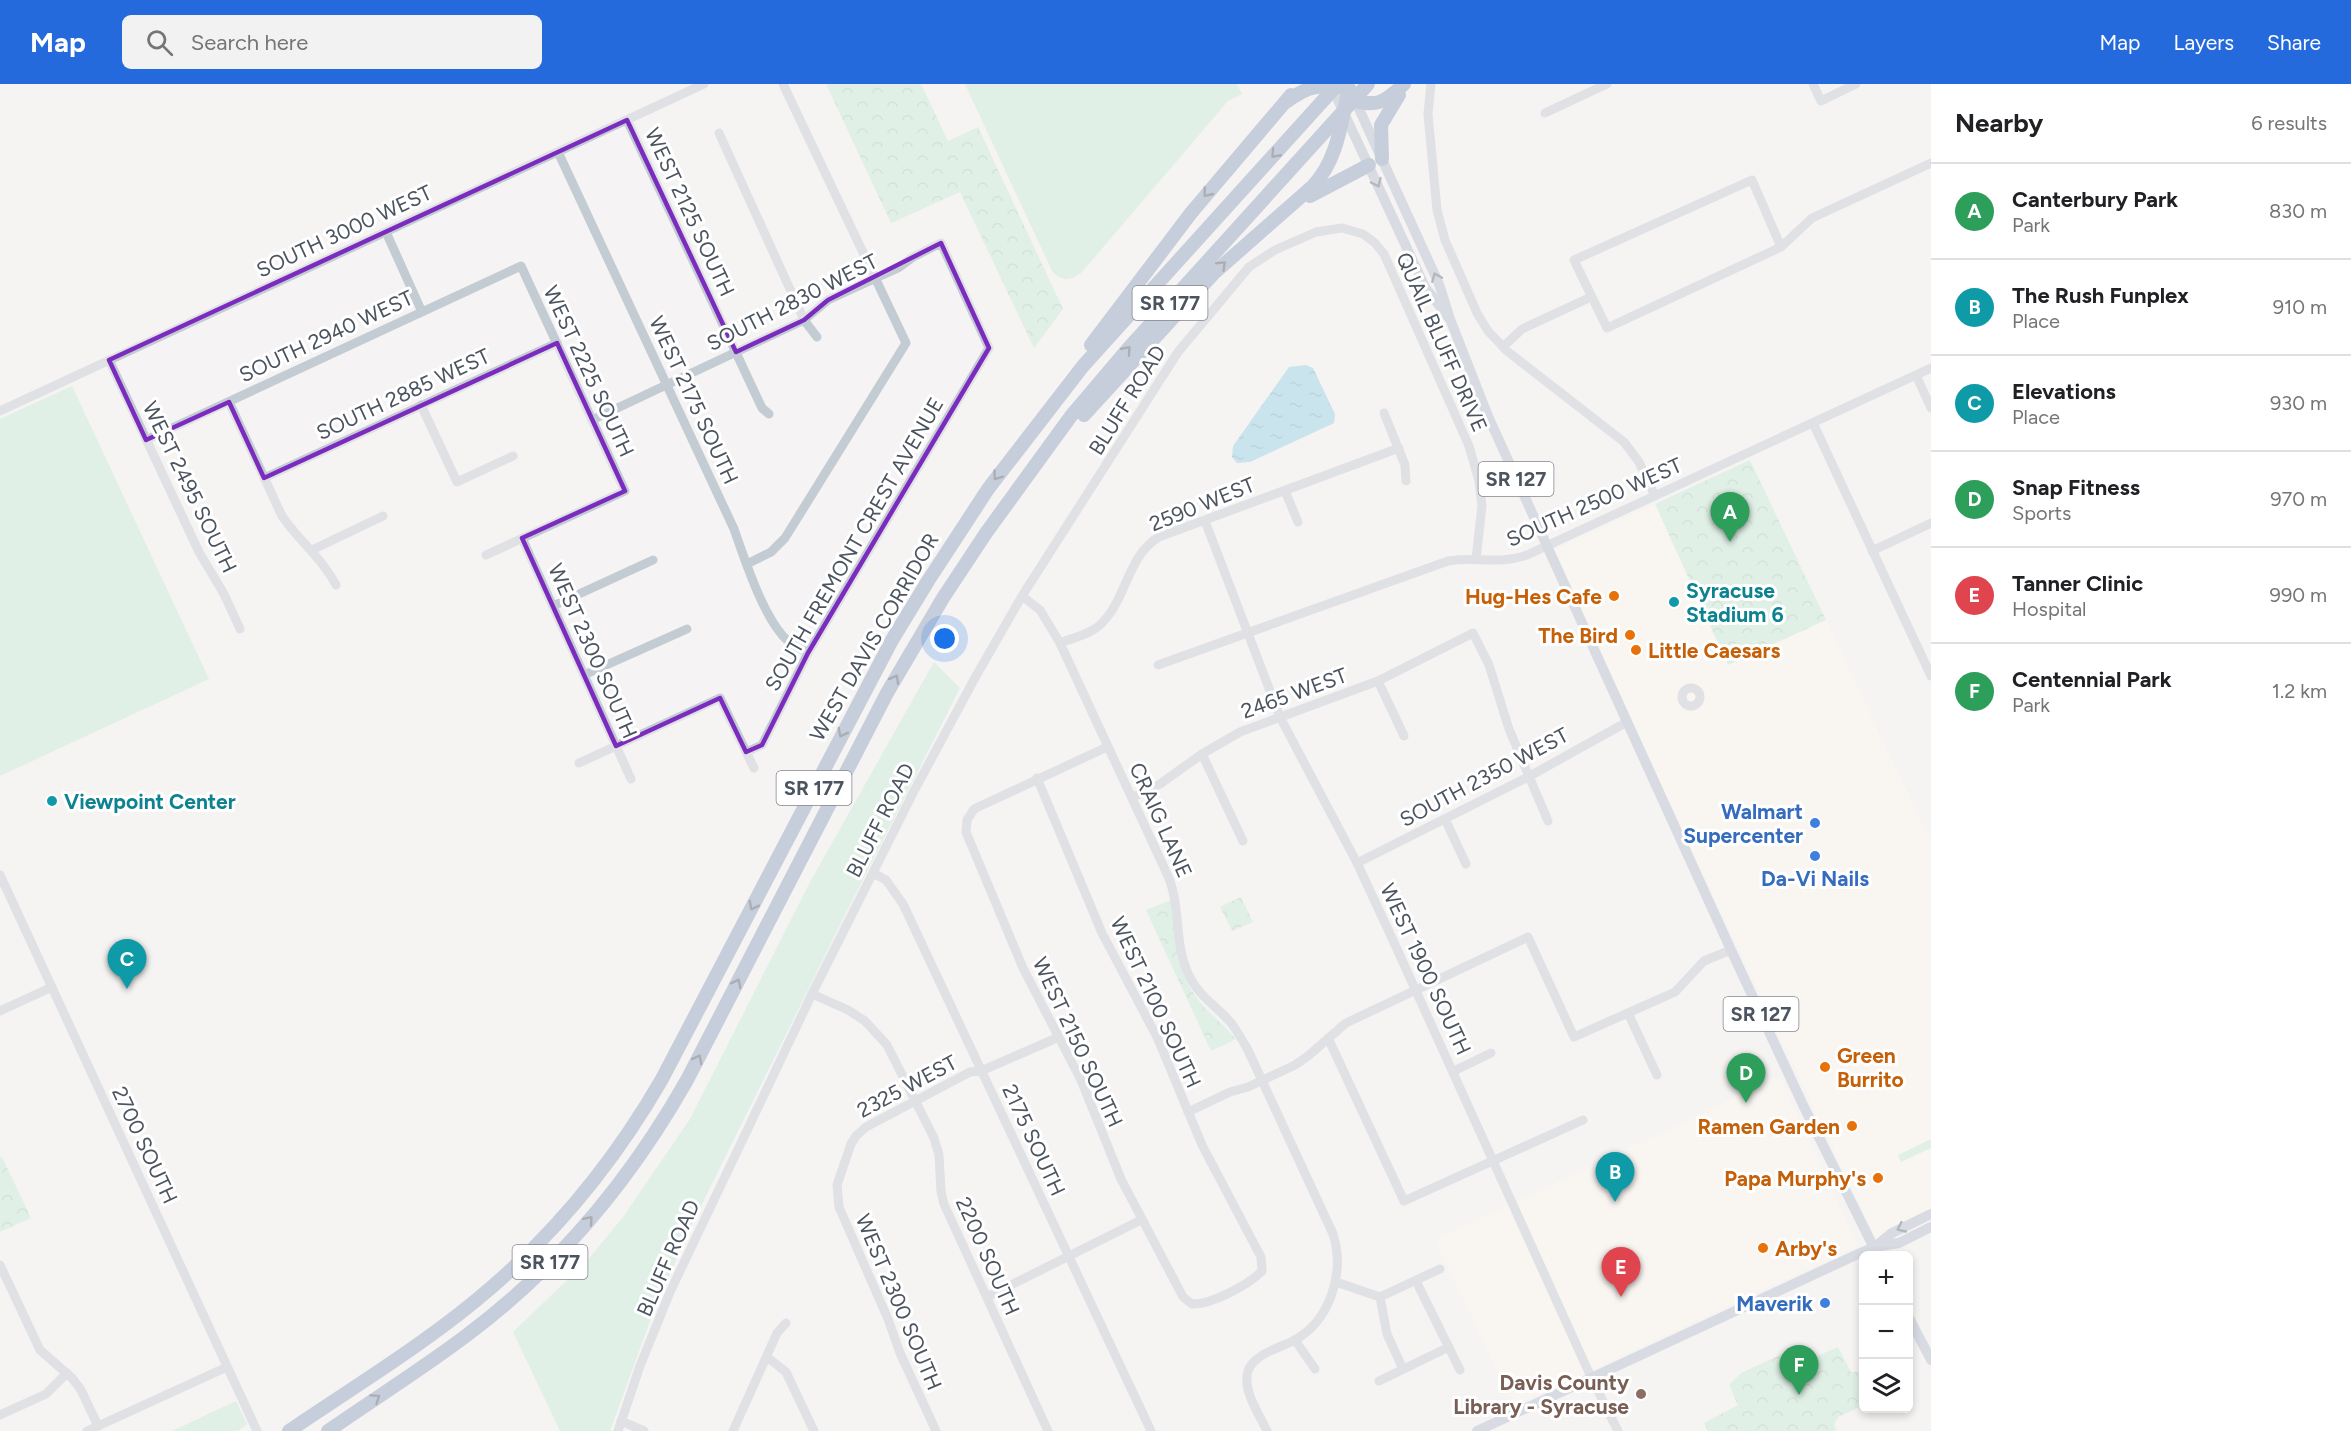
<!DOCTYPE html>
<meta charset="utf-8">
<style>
:root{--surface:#fff;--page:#f2f2f2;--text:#202124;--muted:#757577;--line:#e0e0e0;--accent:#256adc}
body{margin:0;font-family:Figtree,sans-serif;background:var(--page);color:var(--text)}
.controls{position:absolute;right:18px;bottom:18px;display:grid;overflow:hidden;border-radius:9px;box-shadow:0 3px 9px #0003}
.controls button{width:54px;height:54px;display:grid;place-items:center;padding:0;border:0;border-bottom:2px solid var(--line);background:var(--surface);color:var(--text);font:30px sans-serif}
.you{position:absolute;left:945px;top:555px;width:21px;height:21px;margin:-15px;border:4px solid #fff;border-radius:50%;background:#1a73e8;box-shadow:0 0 0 9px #1a73e833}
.badge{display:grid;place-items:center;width:39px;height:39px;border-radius:50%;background:var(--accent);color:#fff;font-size:20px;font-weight:700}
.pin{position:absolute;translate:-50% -50px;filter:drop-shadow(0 2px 3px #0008)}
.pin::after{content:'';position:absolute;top:32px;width:21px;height:18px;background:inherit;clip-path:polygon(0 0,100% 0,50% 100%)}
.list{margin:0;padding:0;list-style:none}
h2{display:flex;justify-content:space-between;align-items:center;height:78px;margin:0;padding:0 24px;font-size:26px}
h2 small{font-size:20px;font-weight:400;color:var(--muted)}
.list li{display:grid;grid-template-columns:39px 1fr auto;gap:18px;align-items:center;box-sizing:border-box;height:96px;padding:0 24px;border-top:2px solid var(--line)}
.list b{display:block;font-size:22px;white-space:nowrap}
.list p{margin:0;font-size:20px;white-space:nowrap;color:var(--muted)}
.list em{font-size:20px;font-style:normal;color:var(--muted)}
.icon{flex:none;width:33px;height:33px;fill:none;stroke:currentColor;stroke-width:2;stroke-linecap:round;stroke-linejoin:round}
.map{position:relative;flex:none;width:1931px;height:1347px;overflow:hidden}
header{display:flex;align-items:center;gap:36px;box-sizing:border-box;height:84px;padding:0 30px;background:var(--accent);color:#fff}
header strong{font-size:28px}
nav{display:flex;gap:33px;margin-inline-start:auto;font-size:21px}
.search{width:420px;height:54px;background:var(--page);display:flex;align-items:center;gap:15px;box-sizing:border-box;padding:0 21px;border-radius:9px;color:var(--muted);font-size:22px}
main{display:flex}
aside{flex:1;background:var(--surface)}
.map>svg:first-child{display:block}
</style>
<header>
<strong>Map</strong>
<div class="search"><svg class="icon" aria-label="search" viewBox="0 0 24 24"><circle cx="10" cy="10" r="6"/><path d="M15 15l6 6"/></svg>Search here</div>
<nav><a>Map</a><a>Layers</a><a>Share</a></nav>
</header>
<main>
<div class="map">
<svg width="1931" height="1347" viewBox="0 0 1931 1347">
<defs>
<pattern id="forest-crowns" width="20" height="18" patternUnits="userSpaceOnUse" patternTransform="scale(1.5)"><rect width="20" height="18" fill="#c5eed8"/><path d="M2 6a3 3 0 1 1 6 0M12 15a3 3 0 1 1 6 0" fill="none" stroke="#abcebc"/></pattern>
<pattern id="water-ripples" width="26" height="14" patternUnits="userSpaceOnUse" patternTransform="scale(1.5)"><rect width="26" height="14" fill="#95d2e8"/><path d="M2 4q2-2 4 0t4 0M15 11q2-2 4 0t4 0" fill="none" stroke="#7cadbf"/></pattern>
</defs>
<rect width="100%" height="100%" fill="#f5f3f3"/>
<!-- commercial -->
<g fill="#fcf9ef">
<path d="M1655 420 1728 581 1826 536 1931 758V1127L1876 1155 1550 467Z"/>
<path d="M1780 992 1858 1162 1514 1322 1435 1156Z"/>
</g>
<!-- green -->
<g fill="#c5eed8">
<path d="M965 0H1237L1242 10 1228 17 1082 188C1071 197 1062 198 1052 187Z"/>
<path d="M72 302 209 595 0 692V335Z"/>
<path d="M934 578 960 604 850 821 692 1140 654 1226 610 1347H560L513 1248 586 1178 623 1133 690 1035 810 798Z"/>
<path d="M1931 1055V1064L1901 1078 1898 1071Z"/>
<path d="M236 1317 247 1340 238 1347H172Z"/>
</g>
<!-- forest -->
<g fill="url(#forest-crowns)">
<path d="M826 0H921L948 57 978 43 1063 225 1034 264 960 108 891 139Z"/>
<path d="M1750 376 1826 536 1728 581 1655 420Z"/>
<path d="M1241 813 1253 838 1232 847 1220 823Z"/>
<path d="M1171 816C1177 855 1173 884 1200 918 1211 931 1225 942 1236 955L1211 967 1146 826Z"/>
<path d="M2 1073 31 1134 0 1148V1074Z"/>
<path d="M1838 1263 1851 1288H1863L1864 1321 1838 1333 1834 1341 1837 1347H1708L1704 1339 1738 1321 1729 1301 1741 1289 1780 1271 1799 1268 1804 1278Z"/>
</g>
<!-- water -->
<path fill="url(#water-ripples)" d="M1306 281 1313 284 1335 330 1334 339 1250 378 1237 379 1232 373 1233 362 1289 283Z"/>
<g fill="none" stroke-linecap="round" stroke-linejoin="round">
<!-- minor -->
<g stroke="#c4ccd3" stroke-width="9">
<path d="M1431 0 1428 30 1437 126 1445 156 1477 229 1488 247 1507 267 1624 358 1639 378 1655 412"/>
<path d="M1813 0 1821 17 1856 0"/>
<path d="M1545 29 1607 0"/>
<path d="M627 36 762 324 769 330"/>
<path d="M719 49 804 236 817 253"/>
<path d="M558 68 734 445C745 476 764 536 788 557 794 562 802 565 808 569"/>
<path d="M386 148 422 228"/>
<path d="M1781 163 1752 96 1574 176 1607 244 1781 163 1812 134 1931 79"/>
<path d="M1503 263 1522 245 1591 213"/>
<path d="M109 276 199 468 224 510 240 545"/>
<path d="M1916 291 1931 324"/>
<path d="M229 318 282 432C299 457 322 474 336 501"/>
<path d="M421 321 457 398 513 372"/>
<path d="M0 327 704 0"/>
<path d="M1384 329 1405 381 1406 397"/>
<path d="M592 336 804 236 828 216 898 184 913 173 941 159 989 264 808 569 762 661 746 668"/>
<path d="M1813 339 1931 592"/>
<path d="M146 356 521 182 625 407 486 471"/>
<path d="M264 394 557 259"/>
<path d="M1285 407 1298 438"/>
<path d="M1205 437 1280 633 1357 779 1392 854 1591 1293 1618 1347"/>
<path d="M522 454 631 695"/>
<path d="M312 466 383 432"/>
<path d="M1872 467 1931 439"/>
<path d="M747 480 771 468 785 454 906 259 783 0"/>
<path d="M1022 512 1040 526 1060 559 1168 792C1181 823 1174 856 1187 887 1197 912 1216 921 1232 940 1237 947 1242 956 1247 964L1333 1150C1345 1188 1331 1237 1293 1257 1279 1264 1254 1270 1248 1287 1242 1306 1259 1330 1267 1347"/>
<path d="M553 522 653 476"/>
<path d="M1060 559C1075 553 1092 550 1103 538 1127 513 1128 471 1159 453L1399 364"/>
<path d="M1158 581 1448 477C1475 472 1500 481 1527 471L1931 284"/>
<path d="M584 591 687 545"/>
<path d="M1378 597 1404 652"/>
<circle cx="1691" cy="613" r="9"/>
<path d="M1202 670 1243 757"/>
<path d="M579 679 720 614 754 684"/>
<path d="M1037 694 1102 849 1158 955 1202 1061 1261 1173 1262 1187C1248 1201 1211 1221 1192 1220L1183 1213 1121 1095 1081 996 1023 884 966 748 967 736 974 725 1107 663"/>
<path d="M1133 713 1160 700 1202 670 1240 648 1378 597 1473 549 1489 581 1509 645 1548 737"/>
<path d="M1445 735 1466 780"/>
<path d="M1357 779 1528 693 1627 638"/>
<path d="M873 789 886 796 903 820 1151 1347"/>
<path d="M0 791 257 1347"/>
<path d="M812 910 848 926 865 937 887 961 934 1054 939 1071 941 1108 944 1120 1048 1347"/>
<path d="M0 927 52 903"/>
<path d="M1628 929 1657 991"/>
<path d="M1328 954 1404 1117 1583 1036"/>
<path d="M1454 987 1491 969"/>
<path d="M1188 1028 1230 1008 1248 1003 1295 981 1308 972 1346 939 1528 853 1574 953 1675 908 1704 877 1731 866"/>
<path d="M0 1181 40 1266 72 1294 81 1306 98 1342"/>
<path d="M1416 1197 1460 1286"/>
<path d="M1336 1198 1380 1213"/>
<path d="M987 1213 1141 1136"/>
<path d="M1380 1213 1387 1250 1403 1285"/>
<path d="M1380 1213 1440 1185"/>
<path d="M1295 1256 1315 1285"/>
<path d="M767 1273 786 1288 814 1347"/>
<path d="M1379 1297 1449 1263"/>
<path d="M0 1331 46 1310 67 1289"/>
<path d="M621 1337 644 1347"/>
<path d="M87 1347 227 1283"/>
<path d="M618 1347 640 1282 670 1208 812 910 914 707 976 592 1022 512 1178 268 1249 183 1275 166 1316 148 1342 144 1363 150 1375 159 1384 170 1469 362 1479 397 1482 422 1476 475"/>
<path d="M733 1347 777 1249 786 1239"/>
<path d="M936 1347 900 1269 888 1235 839 1123 837 1101 851 1060 856 1052 866 1043 970 988 981 987 1059 953"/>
</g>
<!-- major -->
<g stroke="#b4c0cf" stroke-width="10">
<path d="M1331 1 1425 203 1448 233"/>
<path d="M1354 14 1439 200 1450 235 1488 332 1547 462 1731 866 1803 1021 1878 1172"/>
<path d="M1877 1161 1892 1149 1931 1130"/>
<path d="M1908 1232 1931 1276"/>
<path d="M1477 1347 1858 1170 1874 1163 1899 1159 1931 1143"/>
</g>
<!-- highway -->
<g stroke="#8ea2be" stroke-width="14">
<path d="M1347 16C1378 22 1382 21 1404 0"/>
<path d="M1382 75 1381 41 1399 11"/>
<path d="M1310 112 1369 81"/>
<path d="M1091 261 1191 129 1291 11"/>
<path d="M1084 331 1214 189 1313 102C1338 75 1341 39 1349 4 1320 1 1310 0 1286 18"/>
<path d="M289 1347C358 1300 430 1257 493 1202 561 1143 617 1073 662 995L892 556 928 497 988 405 1083 282 1338 0"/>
<path d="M328 1347C374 1315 422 1285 467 1251 558 1183 631 1095 687 996L887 609 943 514 986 449 1071 332 1127 266 1368 0"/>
</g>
</g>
<!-- one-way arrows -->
<defs><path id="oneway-chevron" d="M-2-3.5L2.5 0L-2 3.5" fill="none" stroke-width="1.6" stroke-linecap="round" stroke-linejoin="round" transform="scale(1.5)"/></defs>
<g stroke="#525c68">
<use href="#oneway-chevron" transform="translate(1275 70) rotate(132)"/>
<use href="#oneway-chevron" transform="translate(1207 109) rotate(129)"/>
<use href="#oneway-chevron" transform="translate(1222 181) rotate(-44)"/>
<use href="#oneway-chevron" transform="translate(1127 266) rotate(-49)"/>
<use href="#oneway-chevron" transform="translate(997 392) rotate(126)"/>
<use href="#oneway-chevron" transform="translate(895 595) rotate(-61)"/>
<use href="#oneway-chevron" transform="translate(842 649) rotate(117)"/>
<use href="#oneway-chevron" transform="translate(753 822) rotate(117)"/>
<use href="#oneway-chevron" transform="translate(737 899) rotate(-63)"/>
<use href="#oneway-chevron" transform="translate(698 975) rotate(-62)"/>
<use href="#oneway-chevron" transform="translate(589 1136) rotate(-49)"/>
<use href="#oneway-chevron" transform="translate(376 1314) rotate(-34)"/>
</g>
<g stroke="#656f7b">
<use href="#oneway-chevron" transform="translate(1377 99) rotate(65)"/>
<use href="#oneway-chevron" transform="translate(1436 193) rotate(-113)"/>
<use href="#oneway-chevron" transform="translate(1901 1144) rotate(155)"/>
</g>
<!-- marked area -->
<path d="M0 0H1931V1347H0ZM627 36 736 268 804 236 828 216 941 159 989 264 808 569 762 661 746 668 720 614 616 662 522 454 625 407 557 259 264 394 229 318 146 356 109 276Z" fill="#f5f3f3" fill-opacity=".55" fill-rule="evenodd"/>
<path fill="none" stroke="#7b2cbf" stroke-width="4.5" stroke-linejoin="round" d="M627 36 736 268 804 236 828 216 941 159 989 264 808 569 762 661 746 668 720 614 616 662 522 454 625 407 557 259 264 394 229 318 146 356 109 276Z"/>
<!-- markers -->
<g fill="#e8710a" stroke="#fff" stroke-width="2">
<circle cx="1614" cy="512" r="6"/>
<circle cx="1630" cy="551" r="6"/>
<circle cx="1636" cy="566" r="6"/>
<circle cx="1825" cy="983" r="6"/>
<circle cx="1852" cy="1042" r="6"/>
<circle cx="1878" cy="1094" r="6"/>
<circle cx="1763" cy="1164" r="6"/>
</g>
<g fill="#0f9aa8" stroke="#fff" stroke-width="2">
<circle cx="1674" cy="518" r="6"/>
<circle cx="52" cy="717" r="6"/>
</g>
<g fill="#3f7fe0" stroke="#fff" stroke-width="2">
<circle cx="1815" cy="739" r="6"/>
<circle cx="1815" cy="772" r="6"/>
<circle cx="1825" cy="1219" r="6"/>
</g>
<circle fill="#8d6e63" stroke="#fff" stroke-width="2" cx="1641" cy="1310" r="6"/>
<g text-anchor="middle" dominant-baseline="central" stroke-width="6" stroke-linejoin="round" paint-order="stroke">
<!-- shield labels -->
<g fill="#fff" stroke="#81878f" stroke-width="1.5">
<rect x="1132.5" y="202" width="75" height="34" rx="4.5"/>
<rect x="1478.5" y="378" width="75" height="34" rx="4.5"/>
<rect x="776.5" y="687" width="75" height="34" rx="4.5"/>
<rect x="1723.5" y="913" width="75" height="34" rx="4.5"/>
<rect x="512.5" y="1161" width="75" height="34" rx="4.5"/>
</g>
<g font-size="20" font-weight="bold" fill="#4b545f">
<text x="1170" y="219">SR 177</text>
<text x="1516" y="395">SR 127</text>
<text x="814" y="704">SR 177</text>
<text x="1761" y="930">SR 127</text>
<text x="550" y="1178">SR 177</text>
</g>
<!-- street labels -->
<g font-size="21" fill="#4b545f" stroke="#fff">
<text transform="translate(690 128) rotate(65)">WEST 2125 SOUTH</text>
<text transform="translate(344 147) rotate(-25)">SOUTH 3000 WEST</text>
<text transform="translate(792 218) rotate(-27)">SOUTH 2830 WEST</text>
<text transform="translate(326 252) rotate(-25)">SOUTH 2940 WEST</text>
<text transform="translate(1442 258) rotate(66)">QUAIL BLUFF DRIVE</text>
<text transform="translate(589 287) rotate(65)">WEST 2225 SOUTH</text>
<text transform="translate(403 310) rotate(-25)">SOUTH 2885 WEST</text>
<text transform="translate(694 316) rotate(65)">WEST 2175 SOUTH</text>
<text transform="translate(1127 316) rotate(-58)">BLUFF ROAD</text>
<text transform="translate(190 403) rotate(64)">WEST 2495 SOUTH</text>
<text transform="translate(1594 418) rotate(-24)">SOUTH 2500 WEST</text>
<text transform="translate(1202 420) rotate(-22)">2590 WEST</text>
<text transform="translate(854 460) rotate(-60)">SOUTH FREMONT CREST AVENUE</text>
<text transform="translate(874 553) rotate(-60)">WEST DAVIS CORRIDOR</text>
<text transform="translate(593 567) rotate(66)">WEST 2300 SOUTH</text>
<text transform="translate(1294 609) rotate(-20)">2465 WEST</text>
<text transform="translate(1484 693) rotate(-28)">SOUTH 2350 WEST</text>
<text transform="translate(880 736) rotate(-63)">BLUFF ROAD</text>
<text transform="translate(1161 736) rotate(66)">CRAIG LANE</text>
<text transform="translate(1426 885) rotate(65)">WEST 1900 SOUTH</text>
<text transform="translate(1156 918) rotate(65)">WEST 2100 SOUTH</text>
<text transform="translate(1078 958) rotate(65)">WEST 2150 SOUTH</text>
<text transform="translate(907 1002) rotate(-28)">2325 WEST</text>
<text transform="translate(1034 1056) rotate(65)">2175 SOUTH</text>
<text transform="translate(145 1061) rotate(65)">2700 SOUTH</text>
<text transform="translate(988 1172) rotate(66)">2200 SOUTH</text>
<text transform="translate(668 1174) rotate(-66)">BLUFF ROAD</text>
<text transform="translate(899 1218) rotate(67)">WEST 2300 SOUTH</text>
</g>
<!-- culture labels -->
<g font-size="21" font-weight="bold" fill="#0d838f" stroke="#fff" text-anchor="start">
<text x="1686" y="506">Syracuse<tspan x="1686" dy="24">Stadium 6</tspan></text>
<text x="64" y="717">Viewpoint Center</text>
</g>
<!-- food labels -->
<g font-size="21" font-weight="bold" fill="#c56008" stroke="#fff" text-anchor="end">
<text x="1602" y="512">Hug-Hes Cafe</text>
<text x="1618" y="551">The Bird</text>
<text x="1648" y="566" text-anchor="start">Little Caesars</text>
<text x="1837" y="971" text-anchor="start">Green<tspan x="1837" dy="24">Burrito</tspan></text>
<text x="1840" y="1042">Ramen Garden</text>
<text x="1866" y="1094">Papa Murphy's</text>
<text x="1775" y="1164" text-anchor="start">Arby's</text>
</g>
<!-- shop labels -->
<g font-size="21" font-weight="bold" fill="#366cbe" stroke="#fff" text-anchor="end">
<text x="1803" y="727">Walmart<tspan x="1803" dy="24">Supercenter</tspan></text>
<text x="1815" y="794" text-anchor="middle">Da-Vi Nails</text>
<text x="1813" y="1219">Maverik</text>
</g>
<!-- education labels -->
<g font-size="21" font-weight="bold" fill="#785e54" stroke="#fff" text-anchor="end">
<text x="1629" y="1298">Davis County<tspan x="1629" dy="24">Library - Syracuse</tspan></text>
</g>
</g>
</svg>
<div class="controls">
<button>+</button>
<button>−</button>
<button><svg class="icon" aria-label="layers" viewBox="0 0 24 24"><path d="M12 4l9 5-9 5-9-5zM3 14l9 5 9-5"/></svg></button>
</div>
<div class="you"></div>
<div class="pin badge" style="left:1730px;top:458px;background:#2e9e5b">A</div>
<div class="pin badge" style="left:1615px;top:1118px;background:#0f9aa8">B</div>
<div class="pin badge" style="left:127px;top:905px;background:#0f9aa8">C</div>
<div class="pin badge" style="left:1746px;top:1019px;background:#2e9e5b">D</div>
<div class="pin badge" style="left:1621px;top:1213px;background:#e0444e">E</div>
<div class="pin badge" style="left:1799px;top:1311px;background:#2e9e5b">F</div>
</div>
<aside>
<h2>Nearby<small>6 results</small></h2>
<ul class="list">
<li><span class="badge" style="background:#2e9e5b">A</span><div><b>Canterbury Park</b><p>Park</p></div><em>830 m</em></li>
<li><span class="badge" style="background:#0f9aa8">B</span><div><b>The Rush Funplex</b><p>Place</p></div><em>910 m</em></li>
<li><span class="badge" style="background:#0f9aa8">C</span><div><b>Elevations</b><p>Place</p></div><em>930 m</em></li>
<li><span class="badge" style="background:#2e9e5b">D</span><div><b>Snap Fitness</b><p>Sports</p></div><em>970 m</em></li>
<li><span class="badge" style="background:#e0444e">E</span><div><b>Tanner Clinic</b><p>Hospital</p></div><em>990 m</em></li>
<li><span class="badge" style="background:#2e9e5b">F</span><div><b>Centennial Park</b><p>Park</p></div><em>1.2 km</em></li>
</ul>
</aside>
</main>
